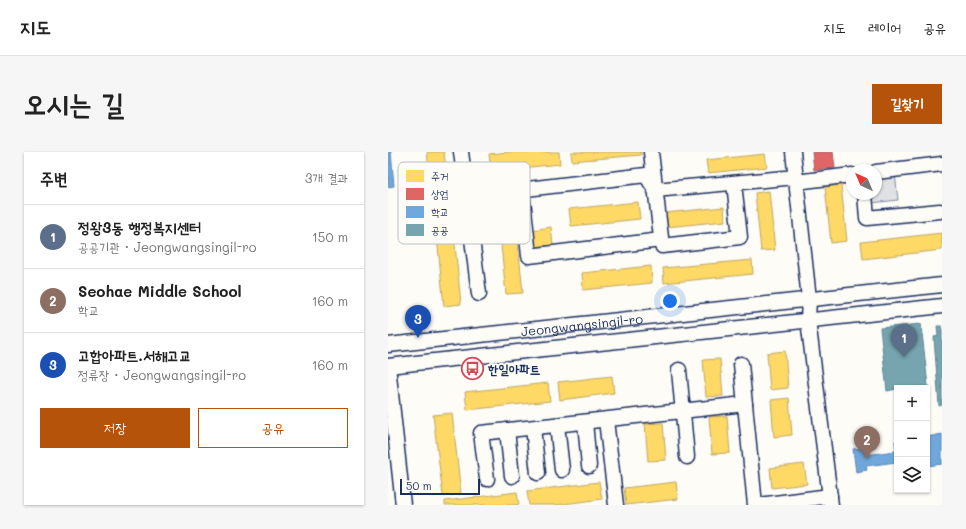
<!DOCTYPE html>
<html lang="ko">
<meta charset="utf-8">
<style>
:root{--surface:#fff;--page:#f6f6f6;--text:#222;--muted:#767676;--line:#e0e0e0;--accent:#b45309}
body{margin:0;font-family:Mali,"Poor Story",sans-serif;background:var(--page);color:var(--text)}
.controls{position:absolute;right:12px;bottom:12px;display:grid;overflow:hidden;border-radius:0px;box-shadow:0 1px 3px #0004}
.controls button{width:36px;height:36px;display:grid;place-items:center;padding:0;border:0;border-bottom:1px solid var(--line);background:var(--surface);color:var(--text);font:20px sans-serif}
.compass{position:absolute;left:458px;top:12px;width:36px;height:36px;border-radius:50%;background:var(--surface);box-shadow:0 1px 3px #0004;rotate:316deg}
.scale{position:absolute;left:12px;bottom:10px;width:80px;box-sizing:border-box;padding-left:4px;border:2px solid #1b2f5e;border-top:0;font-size:11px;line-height:14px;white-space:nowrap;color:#1b2f5e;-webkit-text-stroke:3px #fdfcf7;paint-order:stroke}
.you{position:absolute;left:282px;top:149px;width:14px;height:14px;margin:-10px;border:3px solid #fff;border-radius:50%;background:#1a73e8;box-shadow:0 0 0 6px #1a73e833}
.badge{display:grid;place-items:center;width:26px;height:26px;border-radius:50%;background:var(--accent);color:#fff;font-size:13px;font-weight:700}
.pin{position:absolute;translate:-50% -33px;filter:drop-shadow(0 1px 2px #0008)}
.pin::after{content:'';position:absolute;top:21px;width:14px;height:12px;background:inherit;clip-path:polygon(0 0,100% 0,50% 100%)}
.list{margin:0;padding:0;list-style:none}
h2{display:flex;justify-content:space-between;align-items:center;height:52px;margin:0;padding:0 16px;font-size:17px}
h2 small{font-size:13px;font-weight:400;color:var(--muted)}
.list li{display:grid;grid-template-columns:26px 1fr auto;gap:12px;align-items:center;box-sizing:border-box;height:64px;padding:0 16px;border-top:1px solid var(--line)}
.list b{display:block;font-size:15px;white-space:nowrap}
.list p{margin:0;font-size:13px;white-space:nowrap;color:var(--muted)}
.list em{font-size:13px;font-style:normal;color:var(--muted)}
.actions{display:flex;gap:8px;padding:12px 16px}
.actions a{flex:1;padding:9px 0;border:1px solid var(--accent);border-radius:0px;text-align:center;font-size:14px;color:var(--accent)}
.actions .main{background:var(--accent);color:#fff}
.icon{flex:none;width:22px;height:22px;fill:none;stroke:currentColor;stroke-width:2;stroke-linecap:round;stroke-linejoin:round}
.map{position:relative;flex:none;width:554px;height:353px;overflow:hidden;border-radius:0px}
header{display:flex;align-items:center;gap:24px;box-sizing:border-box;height:56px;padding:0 20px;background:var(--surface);border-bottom:1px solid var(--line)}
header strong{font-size:19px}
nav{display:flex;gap:22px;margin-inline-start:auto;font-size:14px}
.intro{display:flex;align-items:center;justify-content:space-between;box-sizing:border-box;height:96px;padding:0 24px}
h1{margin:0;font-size:28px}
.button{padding:10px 18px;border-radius:0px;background:var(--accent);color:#fff;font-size:14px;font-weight:700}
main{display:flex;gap:24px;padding:0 24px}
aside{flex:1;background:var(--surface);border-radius:0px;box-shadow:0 1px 3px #0004}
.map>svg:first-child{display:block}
</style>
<header>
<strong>지도</strong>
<nav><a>지도</a><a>레이어</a><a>공유</a></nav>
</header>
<div class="intro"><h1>오시는 길</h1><a class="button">길찾기</a></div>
<main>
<aside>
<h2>주변<small>3개 결과</small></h2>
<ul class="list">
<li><span class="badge" style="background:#5c6f8a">1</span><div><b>정왕3동 행정복지센터</b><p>공공기관 · Jeongwangsingil-ro</p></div><em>150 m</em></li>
<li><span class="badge" style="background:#8d6e63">2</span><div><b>Seohae Middle School</b><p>학교</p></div><em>160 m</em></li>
<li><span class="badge" style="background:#1a4fb4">3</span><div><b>고합아파트.서해고교</b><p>정류장 · Jeongwangsingil-ro</p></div><em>160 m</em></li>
</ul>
<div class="actions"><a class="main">저장</a><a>공유</a></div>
</aside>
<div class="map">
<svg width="554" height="353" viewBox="0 0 554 353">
<rect width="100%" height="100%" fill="#fdfcf7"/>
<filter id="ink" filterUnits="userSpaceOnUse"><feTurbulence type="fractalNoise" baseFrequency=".025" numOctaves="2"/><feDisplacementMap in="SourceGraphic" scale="8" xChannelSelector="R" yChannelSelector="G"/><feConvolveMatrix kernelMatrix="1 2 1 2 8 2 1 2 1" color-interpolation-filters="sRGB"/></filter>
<g filter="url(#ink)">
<!-- green -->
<path fill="#e0e1e3" stroke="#7e88a0" d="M507 21 510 48 483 51 482 42H488V23Z"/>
<!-- homes -->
<g fill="#ffd966" stroke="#bba664">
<path d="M39 0H56L63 62 46 64Z"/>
<path d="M121 0H171L172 12 103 19 101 2Z"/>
<path d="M183 0H253V3L184 9Z"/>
<path d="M377 2 379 15 320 21 318 8Z"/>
<path d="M453 33 459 89 443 91 437 35Z"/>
<path d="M381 39 387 98 373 99 367 41Z"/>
<path d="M250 50 252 67 183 74 181 57Z"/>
<path d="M336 55 337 69 279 75 277 61Z"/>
<path d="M128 72 135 141 118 142 111 73Z"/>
<path d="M163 75 165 93 146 95 144 78Z"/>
<path d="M554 81V98L475 107 473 90Z"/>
<path d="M66 83 73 152 56 154 49 85Z"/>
<path d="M364 108 365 122 276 131 275 116Z"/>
<path d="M263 114 264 131 195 138 194 121Z"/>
<path d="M397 199 400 236 382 238 379 201Z"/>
<path d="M332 207 335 244 318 245 315 208Z"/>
<path d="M224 224 226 241 172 248 170 230Z"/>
<path d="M160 231 162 249 79 258 77 240Z"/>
<path d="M401 246 404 283 386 285 383 248Z"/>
<path d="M64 261 73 342 55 344 45 263Z"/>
<path d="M339 264 342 301 324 302 321 265Z"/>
<path d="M275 271 278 308 260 309 257 272Z"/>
<path d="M416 312 419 332 384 336 382 316Z"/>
<path d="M211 330 214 347 168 353H141L139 339Z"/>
<path d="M288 330 290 347 238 353 236 336Z"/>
<path d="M129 340 131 353H57V349Z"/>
</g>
<!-- shops -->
<path fill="#e06666" stroke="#a55664" d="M424 0H445L447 16 426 18Z"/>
<!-- schools -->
<g fill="#6fa8dc" stroke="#5684b6">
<path d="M0 0H3L6 34 0 35Z"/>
<path d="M554 282V312L539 314V285Z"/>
<path d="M507 289H509V318L508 310 478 314 479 318 468 320 465 297 476 296 477 303 508 299Z"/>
</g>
<!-- public -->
<g fill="#76a5af" stroke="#5b8297">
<path d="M533 172 540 234 509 236V237L499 239 492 176Z"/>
<path d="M549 174H554V253L551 254 546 185 550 184Z"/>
</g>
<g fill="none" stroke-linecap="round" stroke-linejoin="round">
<defs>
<g id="minor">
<path d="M73 0 91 142"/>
<path d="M263 0 274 94 352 85 346 31"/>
<path d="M405 0 421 147 420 168 443 353"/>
<path d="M488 20 554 12"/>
<path d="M408 30 464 23"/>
<path d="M134 38 141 104 273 88"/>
<path d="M477 42 479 66 552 59"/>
<path d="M79 44 258 23 267 38 408 25"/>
<path id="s1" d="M0 193 554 133"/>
<path d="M353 212 367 353"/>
<path d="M0 214 554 154"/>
<path d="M0 214 15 353"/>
<path d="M291 218 299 305"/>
<path d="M218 268 228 353"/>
<path d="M197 270 201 314"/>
<path d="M169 273 174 318"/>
<path d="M145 276 150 321"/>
<path d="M119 278 124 324"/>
<path d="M99 327 93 281 357 252"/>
<path d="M371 353 442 344"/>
</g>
</defs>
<!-- minor casing -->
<use href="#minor" stroke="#1b2f5e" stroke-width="17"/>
<!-- minor -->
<use href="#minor" stroke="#fdfcf7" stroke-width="14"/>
</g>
</g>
<!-- icons -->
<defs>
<symbol id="bus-ring" viewBox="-11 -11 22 22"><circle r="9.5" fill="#fdfcf7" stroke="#d1495b" stroke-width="1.5"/><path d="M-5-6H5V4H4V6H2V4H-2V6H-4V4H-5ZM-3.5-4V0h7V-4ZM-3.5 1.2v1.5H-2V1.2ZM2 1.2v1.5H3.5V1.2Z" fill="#d1495b"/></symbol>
</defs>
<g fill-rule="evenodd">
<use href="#bus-ring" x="72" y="204" width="25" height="25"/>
</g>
<g text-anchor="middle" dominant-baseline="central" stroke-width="4" stroke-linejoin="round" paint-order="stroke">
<!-- street labels -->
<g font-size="13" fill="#1b2f5e" stroke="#fdfcf7">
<text stroke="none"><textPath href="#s1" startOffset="195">Jeongwangsingil-ro</textPath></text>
</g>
<!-- poi labels -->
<g font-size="13" font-weight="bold" fill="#1b2f5e" stroke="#fdfcf7" text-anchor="start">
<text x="100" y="216">한일아파트</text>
</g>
</g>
<!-- legend -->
<rect x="10" y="10" width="132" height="82" rx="6" fill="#fdfcf7" stroke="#b9bec9" stroke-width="1"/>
<rect x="18" y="18" width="18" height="12" fill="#ffd966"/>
<rect x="18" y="36" width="18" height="12" fill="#e06666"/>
<rect x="18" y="54" width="18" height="12" fill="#6fa8dc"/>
<rect x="18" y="72" width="18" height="12" fill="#76a5af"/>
<g font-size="11" fill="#1b2f5e">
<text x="43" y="28">주거</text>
<text x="43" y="46">상업</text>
<text x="43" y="64">학교</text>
<text x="43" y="82">공공</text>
</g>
</svg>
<div class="controls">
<button>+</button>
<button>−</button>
<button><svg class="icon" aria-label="layers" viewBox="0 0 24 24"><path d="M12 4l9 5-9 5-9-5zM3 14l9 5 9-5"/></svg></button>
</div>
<svg class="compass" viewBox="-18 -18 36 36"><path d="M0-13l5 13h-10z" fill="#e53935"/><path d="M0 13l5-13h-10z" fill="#767676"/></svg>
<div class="scale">50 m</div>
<div class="you"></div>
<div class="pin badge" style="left:516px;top:205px;background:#5c6f8a">1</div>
<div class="pin badge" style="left:479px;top:307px;background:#8d6e63">2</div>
<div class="pin badge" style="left:30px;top:186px;background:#1a4fb4">3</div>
</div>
</main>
